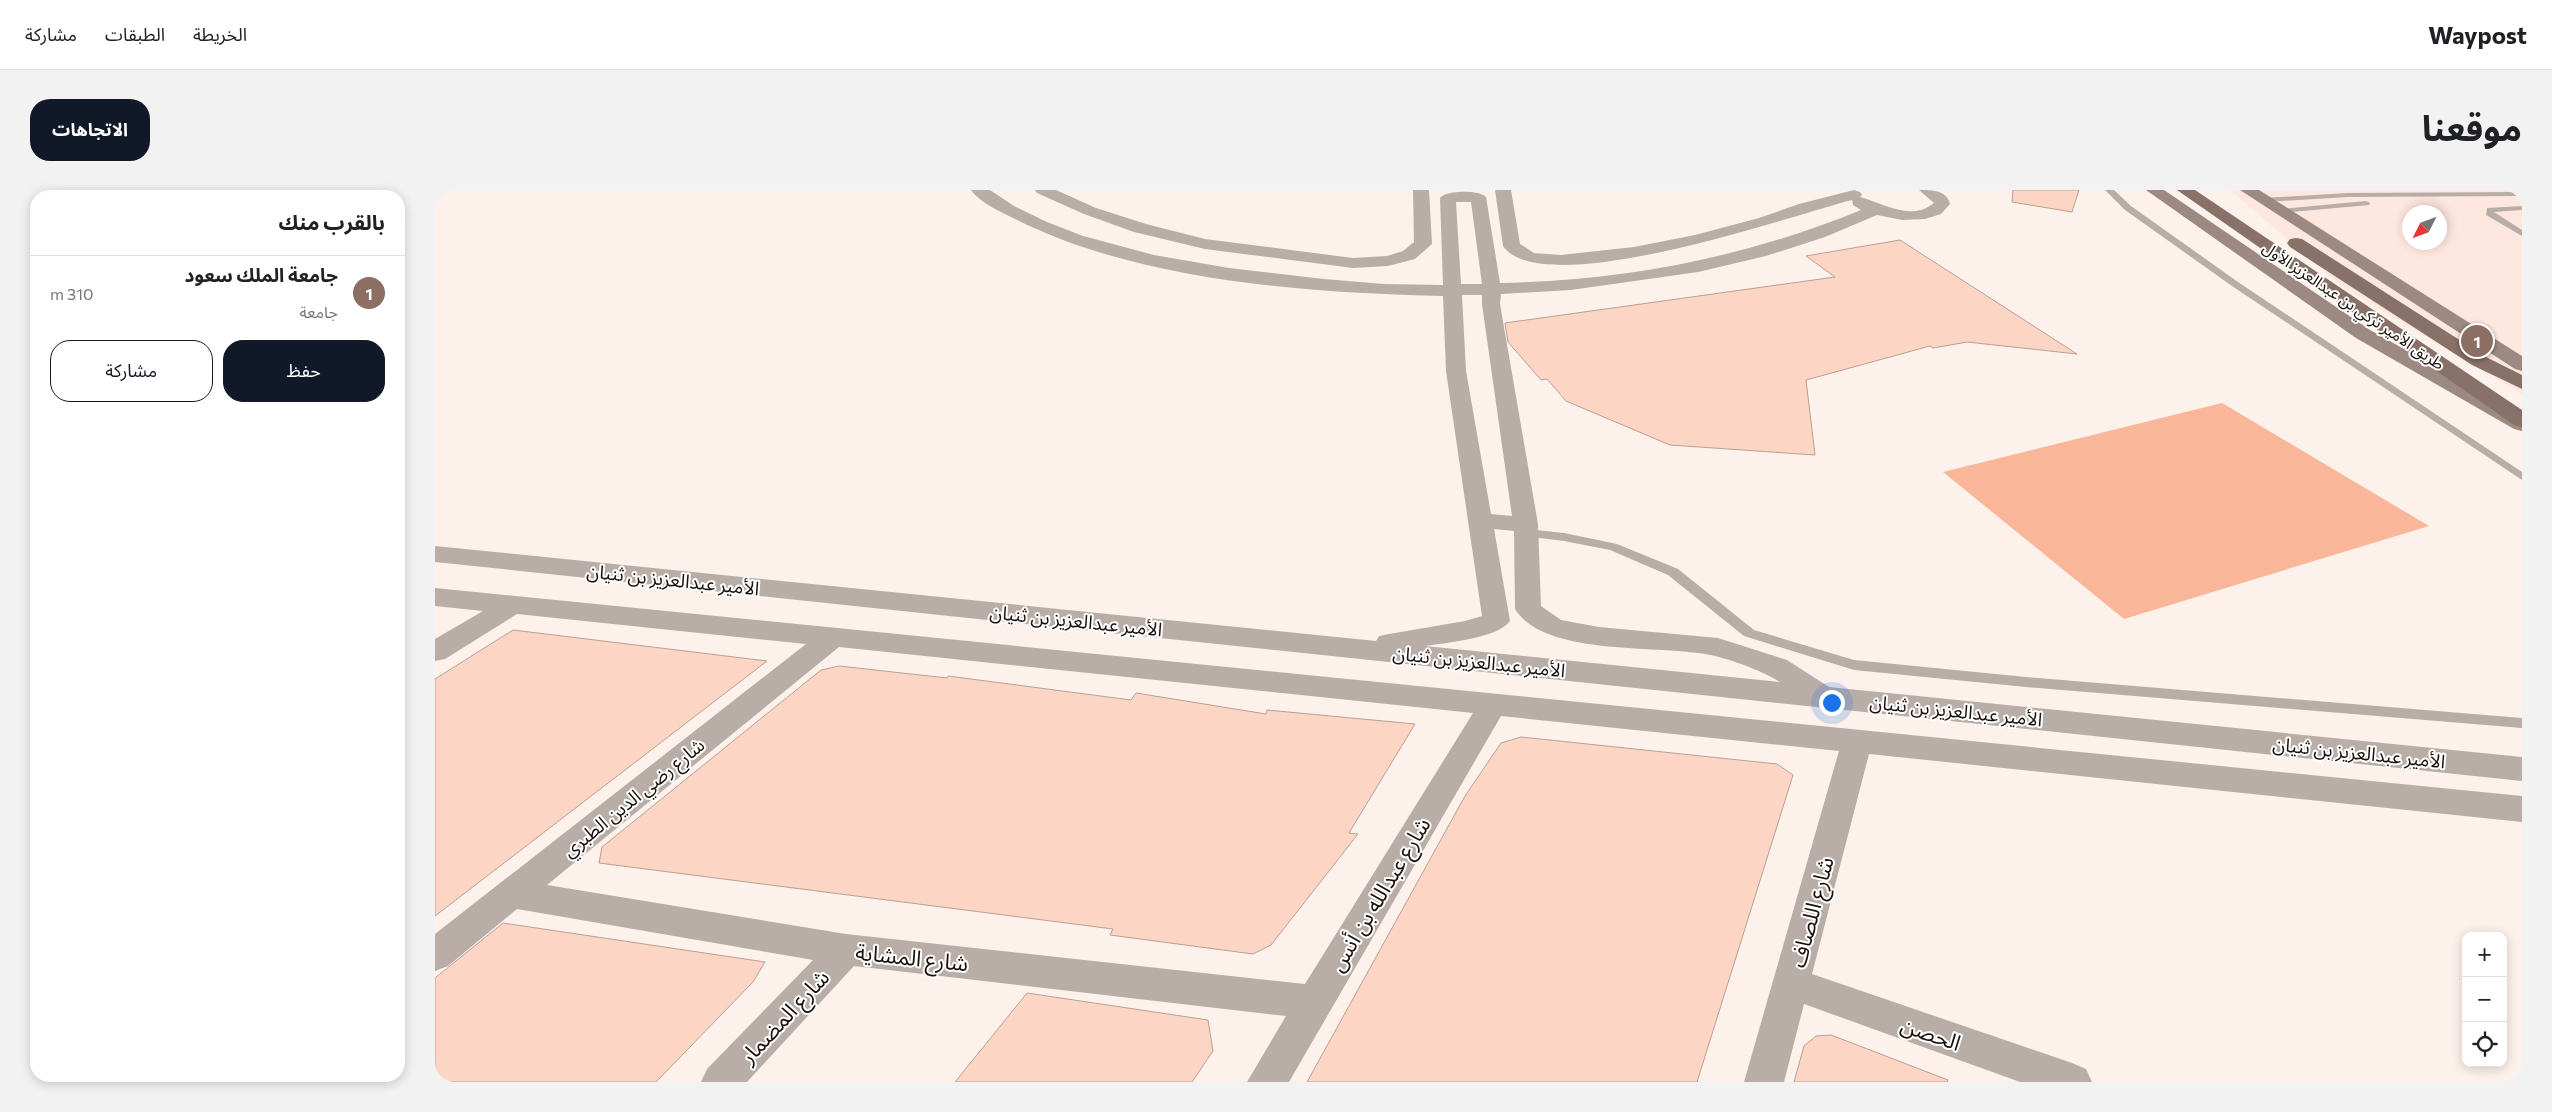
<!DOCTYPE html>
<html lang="ar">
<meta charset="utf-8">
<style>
:root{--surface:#fff;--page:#f2f2f2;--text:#202124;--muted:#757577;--line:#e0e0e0;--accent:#111827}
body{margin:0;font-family:Commissioner,"Noto Sans Arabic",sans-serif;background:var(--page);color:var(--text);direction:rtl}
.controls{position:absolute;right:15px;bottom:15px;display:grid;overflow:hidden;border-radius:10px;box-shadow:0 2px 12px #0003}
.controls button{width:45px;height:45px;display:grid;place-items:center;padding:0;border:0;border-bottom:1px solid var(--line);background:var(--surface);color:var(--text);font:25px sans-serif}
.compass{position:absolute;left:1967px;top:15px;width:45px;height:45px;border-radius:50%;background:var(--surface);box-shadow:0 2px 12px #0003;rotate:228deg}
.you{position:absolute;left:1396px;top:512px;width:18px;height:18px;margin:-12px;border:4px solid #fff;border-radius:50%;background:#1a73e8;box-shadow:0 0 0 8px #1a73e833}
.badge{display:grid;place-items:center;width:32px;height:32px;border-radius:50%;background:var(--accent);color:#fff;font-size:16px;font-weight:700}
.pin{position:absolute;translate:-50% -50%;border:2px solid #fff;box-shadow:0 1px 5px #0006}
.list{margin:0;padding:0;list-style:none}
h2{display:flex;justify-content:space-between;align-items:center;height:65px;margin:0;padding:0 20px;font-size:21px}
h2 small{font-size:16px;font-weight:400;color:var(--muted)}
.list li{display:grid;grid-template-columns:32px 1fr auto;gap:15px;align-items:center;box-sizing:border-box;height:70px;padding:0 20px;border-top:1px solid var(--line)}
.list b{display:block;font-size:19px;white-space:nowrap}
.list p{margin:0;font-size:16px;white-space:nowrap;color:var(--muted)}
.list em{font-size:16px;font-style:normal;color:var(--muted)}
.actions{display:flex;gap:10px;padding:15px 20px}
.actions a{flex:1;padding:11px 0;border:1px solid var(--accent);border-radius:20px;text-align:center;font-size:18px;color:var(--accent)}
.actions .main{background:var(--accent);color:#fff}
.icon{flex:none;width:28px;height:28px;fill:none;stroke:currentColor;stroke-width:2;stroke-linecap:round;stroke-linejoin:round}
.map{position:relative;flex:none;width:2087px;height:892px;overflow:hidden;direction:ltr;border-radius:20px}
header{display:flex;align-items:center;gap:30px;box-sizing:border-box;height:70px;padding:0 25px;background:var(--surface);border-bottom:1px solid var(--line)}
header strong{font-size:24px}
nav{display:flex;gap:28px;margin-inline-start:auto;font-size:18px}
.intro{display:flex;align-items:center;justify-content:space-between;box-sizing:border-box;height:120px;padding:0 30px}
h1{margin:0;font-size:35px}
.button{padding:12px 22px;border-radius:20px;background:var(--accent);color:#fff;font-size:18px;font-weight:700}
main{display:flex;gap:30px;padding:0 30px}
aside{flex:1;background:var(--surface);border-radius:20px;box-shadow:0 2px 12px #0003}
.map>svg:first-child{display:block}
</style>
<header>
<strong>Waypost</strong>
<nav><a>الخريطة</a><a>الطبقات</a><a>مشاركة</a></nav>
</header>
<div class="intro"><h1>موقعنا</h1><a class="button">الاتجاهات</a></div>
<main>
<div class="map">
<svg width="2087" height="892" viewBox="0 0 2087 892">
<rect width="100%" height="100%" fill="#fdf1ec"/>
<!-- built -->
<path fill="#fee7de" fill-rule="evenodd" d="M1795 0H2087V204L1908 97ZM1974 22H2004V52H1974Z"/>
<!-- green -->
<path fill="#fab699" d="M1787 213 1994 336 1689 429 1508 282Z"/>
<!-- building -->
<g fill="#fcd5c4" stroke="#ba9f93">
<path d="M1578 0H1644L1637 22 1577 12Z"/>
<path d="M1465 50 1642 164 1532 152 1498 158 1495 156 1371 190 1380 265 1235 255 1131 211 1112 189 1106 190 1073 152 1070 133 1400 87 1371 66Z"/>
<path d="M78 440 332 471 0 726V489Z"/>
<path d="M404 476 512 488 513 486 696 510 701 503 831 524 832 520 980 534 914 643 923 644 836 755 818 764 675 745 678 739 164 673 167 657 386 480Z"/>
<path d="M1086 547 1342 574 1358 585 1262 892H872L1030 606 1066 553Z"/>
<path d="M68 733 330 772 318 792 221 892H0V788Z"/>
<path d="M592 803 773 830 778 861 757 892H520Z"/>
<path d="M1396 845 1513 890 1512 892H1359L1369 856 1381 846Z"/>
</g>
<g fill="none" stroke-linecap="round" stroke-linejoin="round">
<!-- service -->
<g fill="#b9ada7" fill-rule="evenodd">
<path d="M1670 0H1679L1696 16 1803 92 2087 282V290L1797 96 1690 20Z"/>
<path d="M2087 2V6L1913 7 1828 12 1824 10 1828 8 1913 3Z"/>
<path d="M1931 11 1935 13 1934 15 1845 23 1841 21 1845 19Z"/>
<path d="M2087 16V20L2059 22 2087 40V46L2051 25 2052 18Z"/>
<path d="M1092 339 1129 343 1182 354 1243 379 1319 440 1419 470 1591 487 2087 528V538L1591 497 1419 480 1309 446 1233 385 1175 360 1129 351 1088 346 1086 343Z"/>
</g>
<!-- minor -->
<g fill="#b9ada7" fill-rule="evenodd">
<path d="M536 0H555L579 16 612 32 648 46 719 65 794 78 889 89 949 94 1008 95 1005 8C1011 0 1045 0 1051 7L1065 93C1189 91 1312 67 1426 20L1418 15 1417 10C1358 25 1108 113 1068 56L1060 0H1076L1085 54 1099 63 1126 65 1199 57 1260 45 1324 28 1364 14 1419 0 1425 2 1427 5 1425 7C1448 13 1476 32 1499 13L1484 0C1497 0 1512 0 1515 14L1506 24 1490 29 1467 30 1442 25 1390 47 1331 66 1263 82 1136 100 1066 104 1065 114 1103 334 1106 416 1126 430 1164 437 1283 448 1352 470 1394 497 2087 567V591L0 372V356L941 451 944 446 954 444 1030 431 1047 426 1011 181 1008 106C872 103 703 91 580 29 566 22 545 13 536 0ZM1021 12H1036L1047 94H1026ZM1027 105H1047V114L1077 326 1056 324 1031 181ZM1059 339 1079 341 1080 419C1109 466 1221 455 1270 464 1293 468 1326 480 1345 492L990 456C1010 453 1064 448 1075 431Z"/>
<path d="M600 0H621L661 18 711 34 770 49 918 68 952 66 968 61 979 52 978 0H994L997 54 980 69 953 76 918 78 770 59 699 42 649 24 602 3Z"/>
<path d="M0 398 2087 606V632L1434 564 1377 784 1637 873 1651 879 1657 892H1585L1369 814 1349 892H1309L1404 561 1066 526 854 892H812L851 826 419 776 312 892H266L272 879 378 770 82 719 13 776 0 781V744L371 454 82 424 10 469 0 471V449L48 421 0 416ZM404 457 1038 523 870 794 411 744 112 695Z"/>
</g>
<!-- secondary -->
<g fill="#9c8a82" fill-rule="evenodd">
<path d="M1711 0H1729L1935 140 2087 225V241L2079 239 1921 148Z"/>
<path d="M1805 0H1824L2087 166V181L2080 179Z"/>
</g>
<!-- primary -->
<g fill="#877168" fill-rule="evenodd">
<path d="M1742 0H1760L2087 220V237L2079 235Z"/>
<path d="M1861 48 1867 49 2051 167 2087 185V199L2037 175 1855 57 1852 53 1855 49Z"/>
</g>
</g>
<g text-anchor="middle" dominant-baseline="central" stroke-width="4" stroke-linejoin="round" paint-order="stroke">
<!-- far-street labels -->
<g font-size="16" fill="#1c120e" stroke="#fff">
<text transform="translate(1919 115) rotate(34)">طريق الأمير تركي بن عبدالعزيز الأول</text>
</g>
<!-- street labels -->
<g font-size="19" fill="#1c120e" stroke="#fff">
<text transform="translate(238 389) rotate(6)">الأمير عبدالعزيز بن ثنيان</text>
<text transform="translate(641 430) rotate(6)">الأمير عبدالعزيز بن ثنيان</text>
<text transform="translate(1044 471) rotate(6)">الأمير عبدالعزيز بن ثنيان</text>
<text transform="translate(1521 520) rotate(6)">الأمير عبدالعزيز بن ثنيان</text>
<text transform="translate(1924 562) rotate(6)">الأمير عبدالعزيز بن ثنيان</text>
<text transform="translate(198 607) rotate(-39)">شارع رضي الدين الطبري</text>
</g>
<!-- near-street labels -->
<g font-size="22" fill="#1c120e" stroke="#fff">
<text transform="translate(944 704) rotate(-59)">شارع عبدالله بن أنس</text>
<text transform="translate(1376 722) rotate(-75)">شارع اللصاف</text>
<text transform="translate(477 767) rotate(6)">شارع المشاية</text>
<text transform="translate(349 826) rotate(-47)">شارع المضمار</text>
<text transform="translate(1496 843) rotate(19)">الحصن</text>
</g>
</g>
</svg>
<div class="controls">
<button>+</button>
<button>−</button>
<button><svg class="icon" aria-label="locate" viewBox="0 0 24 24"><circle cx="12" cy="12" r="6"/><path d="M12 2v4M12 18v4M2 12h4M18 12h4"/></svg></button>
</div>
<svg class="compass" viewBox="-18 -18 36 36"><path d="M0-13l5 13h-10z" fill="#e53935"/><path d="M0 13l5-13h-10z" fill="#757577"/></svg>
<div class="you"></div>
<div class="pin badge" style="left:2042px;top:151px;background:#8d6e63">1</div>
</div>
<aside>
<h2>بالقرب منك<small></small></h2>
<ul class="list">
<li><span class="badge" style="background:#8d6e63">1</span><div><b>جامعة الملك سعود</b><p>جامعة</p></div><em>310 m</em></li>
</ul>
<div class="actions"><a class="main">حفظ</a><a>مشاركة</a></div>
</aside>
</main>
